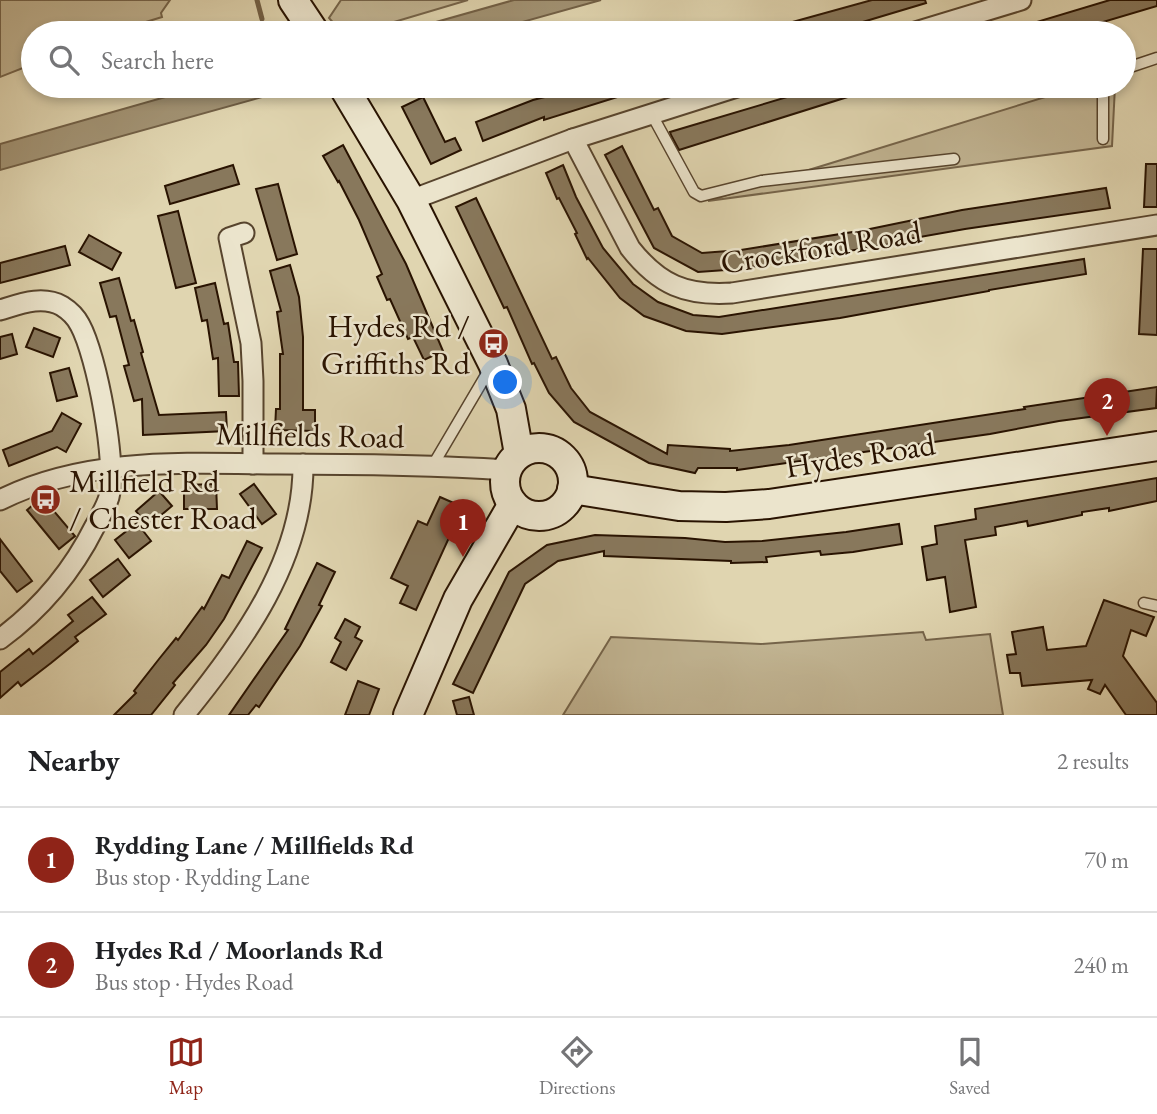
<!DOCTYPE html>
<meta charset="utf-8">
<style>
:root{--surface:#fff;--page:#f2f2f2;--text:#202124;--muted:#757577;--line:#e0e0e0;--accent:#8f2418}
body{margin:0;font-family:"EB Garamond",serif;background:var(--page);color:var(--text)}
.you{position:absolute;left:506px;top:383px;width:24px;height:24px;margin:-18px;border:5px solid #fff;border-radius:50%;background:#1a73e8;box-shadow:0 0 0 10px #1a73e833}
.badge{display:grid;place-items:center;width:46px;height:46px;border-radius:50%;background:var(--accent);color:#fff;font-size:23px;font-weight:700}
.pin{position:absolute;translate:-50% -58px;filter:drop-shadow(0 2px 4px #0008)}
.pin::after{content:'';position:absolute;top:37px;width:24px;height:21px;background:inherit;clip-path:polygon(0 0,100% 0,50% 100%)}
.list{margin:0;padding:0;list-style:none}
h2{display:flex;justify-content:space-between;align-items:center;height:91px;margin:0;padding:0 28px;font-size:30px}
h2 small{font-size:23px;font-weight:400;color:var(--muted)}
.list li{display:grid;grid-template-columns:46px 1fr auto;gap:21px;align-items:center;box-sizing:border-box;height:105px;padding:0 28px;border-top:2px solid var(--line)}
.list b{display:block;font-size:26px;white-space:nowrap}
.list p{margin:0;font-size:23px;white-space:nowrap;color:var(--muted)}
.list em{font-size:23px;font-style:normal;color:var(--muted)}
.icon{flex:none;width:38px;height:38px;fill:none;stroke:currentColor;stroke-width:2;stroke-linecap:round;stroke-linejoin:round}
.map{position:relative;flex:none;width:1157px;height:715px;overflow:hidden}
.search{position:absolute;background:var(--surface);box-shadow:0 4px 10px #0003;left:21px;right:21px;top:21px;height:77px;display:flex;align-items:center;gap:18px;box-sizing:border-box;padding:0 24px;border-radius:38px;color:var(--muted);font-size:26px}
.sheet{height:301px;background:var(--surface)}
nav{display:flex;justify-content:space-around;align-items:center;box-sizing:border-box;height:98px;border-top:2px solid var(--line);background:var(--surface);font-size:19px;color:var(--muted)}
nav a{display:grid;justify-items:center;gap:4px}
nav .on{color:var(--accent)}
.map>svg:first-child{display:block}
</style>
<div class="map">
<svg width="1157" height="715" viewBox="0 0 1157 715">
<rect width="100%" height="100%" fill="#e0d5b0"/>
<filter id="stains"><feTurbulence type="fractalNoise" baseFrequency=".00286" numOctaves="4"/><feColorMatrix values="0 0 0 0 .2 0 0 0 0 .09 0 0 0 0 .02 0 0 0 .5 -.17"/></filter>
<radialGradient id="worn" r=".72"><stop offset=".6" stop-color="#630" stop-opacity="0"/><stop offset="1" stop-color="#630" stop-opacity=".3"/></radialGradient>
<!-- green -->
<g fill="#c1b492" stroke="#75644a" stroke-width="2">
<path d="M0 0H170L161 13 162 17 110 33H33V64L0 77Z"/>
<path d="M341 0H468L357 33H342L329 18Z"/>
<path d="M1081 86H1115L1112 146 708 201Z"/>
<path d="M923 632 926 640 990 634 1003 715H563L611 637 761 644Z"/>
</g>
<!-- water -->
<g fill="#a29374" stroke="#726046" stroke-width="2">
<path d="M514 0H601L483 33H397Z"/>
<path d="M204 86H286L280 92 0 170V144Z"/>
</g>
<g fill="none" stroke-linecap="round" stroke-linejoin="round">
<!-- stream -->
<path stroke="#726046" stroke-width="5" d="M257 0 262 19"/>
</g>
<!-- building -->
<g fill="#88785c" stroke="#291301" stroke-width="2">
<path d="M872 0H925L926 3 826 33H767V29Z"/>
<path d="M1110 0H1157V6L1066 33H1010V30Z"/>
<path d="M588 86H643V89L544 120V117L483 141 476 122 533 100Z"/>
<path d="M824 86H872L873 89 679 150 671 135 670 132Z"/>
<path d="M423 97 445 142 455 138 461 150 431 164 402 107Z"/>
<path d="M343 145 406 264 443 351 424 360 413 337 408 339 390 299 387 300 377 277 382 274 359 220 339 181 338 182 323 156Z"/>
<path d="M622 146 654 210 658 208 672 236 702 253 741 250 865 230 962 210 1106 188 1110 208 965 229 897 241V243L740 269 698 272 654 248 605 155Z"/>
<path d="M1146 164H1157V207H1144Z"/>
<path d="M233 165 239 184 170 204 165 186Z"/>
<path d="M563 165 576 197 603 248 633 284 658 302 693 315 719 317 1084 259 1086 274 989 290V291L840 318 722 334 686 331 644 316 620 298 588 258 587 259 575 234 577 233 559 198 557 199 546 173Z"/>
<path d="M278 184 297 254 277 260 256 189Z"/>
<path d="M476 198 552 359 556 357 571 388 590 412 667 454 668 445 730 449V451L789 445 1025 409 1024 407 1157 387 1156 408 1059 421 990 434 737 470V468H698L695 473 649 463 574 422 549 393 534 363 532 364 507 307 504 308 456 207Z"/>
<path d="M178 211 196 283 176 288 158 216Z"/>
<path d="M89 235 121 253 112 270 79 252Z"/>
<path d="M65 246 70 265 0 283V263Z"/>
<path d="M1143 249H1157V335L1139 334Z"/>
<path d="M290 265 299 297 303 337V410H315V431L275 430 276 409H280V354H283L277 312 281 311 270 271Z"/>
<path d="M119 278 131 321 134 320 143 352 141 353 159 415 226 412 227 431 143 435 142 399 134 401 124 366 129 365 116 316 110 317 100 283Z"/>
<path d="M215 283 224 324 228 323 234 362H238L239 396H219L218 358 213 359 207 320 202 321 195 288Z"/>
<path d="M34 328 60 338 53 357 26 347Z"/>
<path d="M12 334 17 354 0 359V337Z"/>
<path d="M69 368 77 396 57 401 50 373Z"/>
<path d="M62 413 81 424 66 452 57 447 9 466 3 450 52 431Z"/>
<path d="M1157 478V501L1109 511V508L1082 512V515L1028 526 1027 521 995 527 996 535 965 540 976 607 950 612 945 577 927 580 922 547 937 544 935 526 976 519 975 509Z"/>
<path d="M216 484 217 509H184V485Z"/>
<path d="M254 484 276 514 262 524 240 494Z"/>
<path d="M159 491 172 506 148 526 136 511Z"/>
<path d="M42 497 75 536 59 549 27 510Z"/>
<path d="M440 497 463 507 416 610 400 603 408 586 391 578 418 521 427 525Z"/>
<path d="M137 523 151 541 129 558 115 540Z"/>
<path d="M899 524 902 544 853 552 821 555 820 551 766 557 767 562 731 563V561L604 556V551L558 561 525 584 473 693 453 684 509 572 547 545 595 535 685 538 725 542 762 541 846 532Z"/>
<path d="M0 539 32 581 17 592 0 571Z"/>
<path d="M247 541 262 548 224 619 206 645 173 683 175 685 151 715H114L136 693 134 691 159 659 176 638 178 640 202 607 204 609 222 575 229 578Z"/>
<path d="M118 559 130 575 103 597 90 580Z"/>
<path d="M317 563 335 572 319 605 322 606 300 646 259 707 256 705 248 715H229L288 630 285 629Z"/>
<path d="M92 597 106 614 75 637 78 641 51 663 21 686 18 682 0 698V672L29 649 33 654 73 621 68 615Z"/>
<path d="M1104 600 1154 617 1146 636 1131 630 1123 656 1157 703V715H1126L1105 685 1100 694 1088 689 1092 680 1022 686 1020 673H1010L1007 655 1016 654 1012 632 1043 627 1047 650 1086 646Z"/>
<path d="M345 619 360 627 355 637 362 641 346 670 331 662 341 642 335 638Z"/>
<path d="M358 681 379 689 369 715H345Z"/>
<path d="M469 697 474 715H457L453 701Z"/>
</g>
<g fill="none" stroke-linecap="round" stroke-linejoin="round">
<defs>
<g id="lane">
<path d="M1124 69 1157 58"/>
<path d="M651 113 694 192 701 196 761 181 954 159"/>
<path d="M1103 139V86"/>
<path d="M433 465 489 370"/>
<path d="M1144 603 1157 606"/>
</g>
<g id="street">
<path d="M912 33 1021 0"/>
<path d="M573 139 630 248C659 285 686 296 732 293L1157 225"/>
<path d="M411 200 573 139 740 86"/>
<path d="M244 233 229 238 251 343 253 381V464"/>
<path d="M0 310C20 304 42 295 62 306 70 311 76 317 80 325 97 356 117 464 109 497 106 507 100 517 95 526 72 572 41 609 0 639"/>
<path d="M0 500C86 457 184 463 278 464 354 464 430 465 507 470"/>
<path d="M184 715C242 644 304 559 303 464"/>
</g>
<g id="secondary">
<path d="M293 0 315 33"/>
<path d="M343 86 411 200 493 364 511 409 519 454"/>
<circle cx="539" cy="482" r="34"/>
<path d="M572 489 679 506 726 507 769 504 1157 446"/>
<path d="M408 715 458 599 513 504"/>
</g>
</defs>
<!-- lane casing -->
<use href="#lane" stroke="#57442d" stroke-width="13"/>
<!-- street casing -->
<use href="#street" stroke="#57442d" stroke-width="23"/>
<!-- secondary casing -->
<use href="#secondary" stroke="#291301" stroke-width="32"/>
<!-- lane -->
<use href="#lane" stroke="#ebe4cc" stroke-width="10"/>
<!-- street -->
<use href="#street" stroke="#ebe4cc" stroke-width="19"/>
<!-- secondary -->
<use href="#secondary" stroke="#ebe4cc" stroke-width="28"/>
</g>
<!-- icons -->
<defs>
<symbol id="bus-disc" viewBox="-11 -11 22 22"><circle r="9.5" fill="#8f2418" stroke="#ebe4cc"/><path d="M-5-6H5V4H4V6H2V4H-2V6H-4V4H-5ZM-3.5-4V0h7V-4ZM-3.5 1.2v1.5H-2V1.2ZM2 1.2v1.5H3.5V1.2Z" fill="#fff"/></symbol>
</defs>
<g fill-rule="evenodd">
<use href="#bus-disc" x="476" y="326" width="35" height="35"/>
<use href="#bus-disc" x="28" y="482" width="35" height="35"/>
</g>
<g text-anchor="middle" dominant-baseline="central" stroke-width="5" stroke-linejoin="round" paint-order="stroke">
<!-- street labels -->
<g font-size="32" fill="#291301" stroke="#ebe4cc">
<text transform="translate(821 247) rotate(-9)">Crockford Road</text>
<text transform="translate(310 435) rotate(1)">Millfields Road</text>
<text transform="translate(860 455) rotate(-9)">Hydes Road</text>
</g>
<!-- poi labels -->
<g font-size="32" fill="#291301" stroke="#ebe4cc" text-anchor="end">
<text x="470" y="326">Hydes Rd /<tspan x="470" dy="37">Griffiths Rd</tspan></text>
<text x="69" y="481" text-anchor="start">Millfield Rd<tspan x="69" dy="37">/ Chester Road</tspan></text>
</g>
</g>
<rect width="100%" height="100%" filter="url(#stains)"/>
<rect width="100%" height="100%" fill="url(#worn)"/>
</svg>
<div class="you"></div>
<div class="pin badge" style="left:463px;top:557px">1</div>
<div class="pin badge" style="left:1107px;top:436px">2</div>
<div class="search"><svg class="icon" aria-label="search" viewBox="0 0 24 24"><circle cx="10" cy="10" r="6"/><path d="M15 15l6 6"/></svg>Search here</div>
</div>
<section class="sheet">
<h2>Nearby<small>2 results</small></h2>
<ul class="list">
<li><span class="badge">1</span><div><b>Rydding Lane / Millfields Rd</b><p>Bus stop · Rydding Lane</p></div><em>70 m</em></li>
<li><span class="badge">2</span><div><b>Hydes Rd / Moorlands Rd</b><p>Bus stop · Hydes Road</p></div><em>240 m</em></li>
</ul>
</section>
<nav>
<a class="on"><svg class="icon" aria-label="map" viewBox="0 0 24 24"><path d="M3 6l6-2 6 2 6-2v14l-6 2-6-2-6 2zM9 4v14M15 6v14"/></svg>Map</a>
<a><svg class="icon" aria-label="directions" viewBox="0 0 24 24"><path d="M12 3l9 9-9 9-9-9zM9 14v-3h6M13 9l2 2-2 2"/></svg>Directions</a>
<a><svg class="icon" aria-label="saved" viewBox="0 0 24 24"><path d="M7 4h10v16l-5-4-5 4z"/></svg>Saved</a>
</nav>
